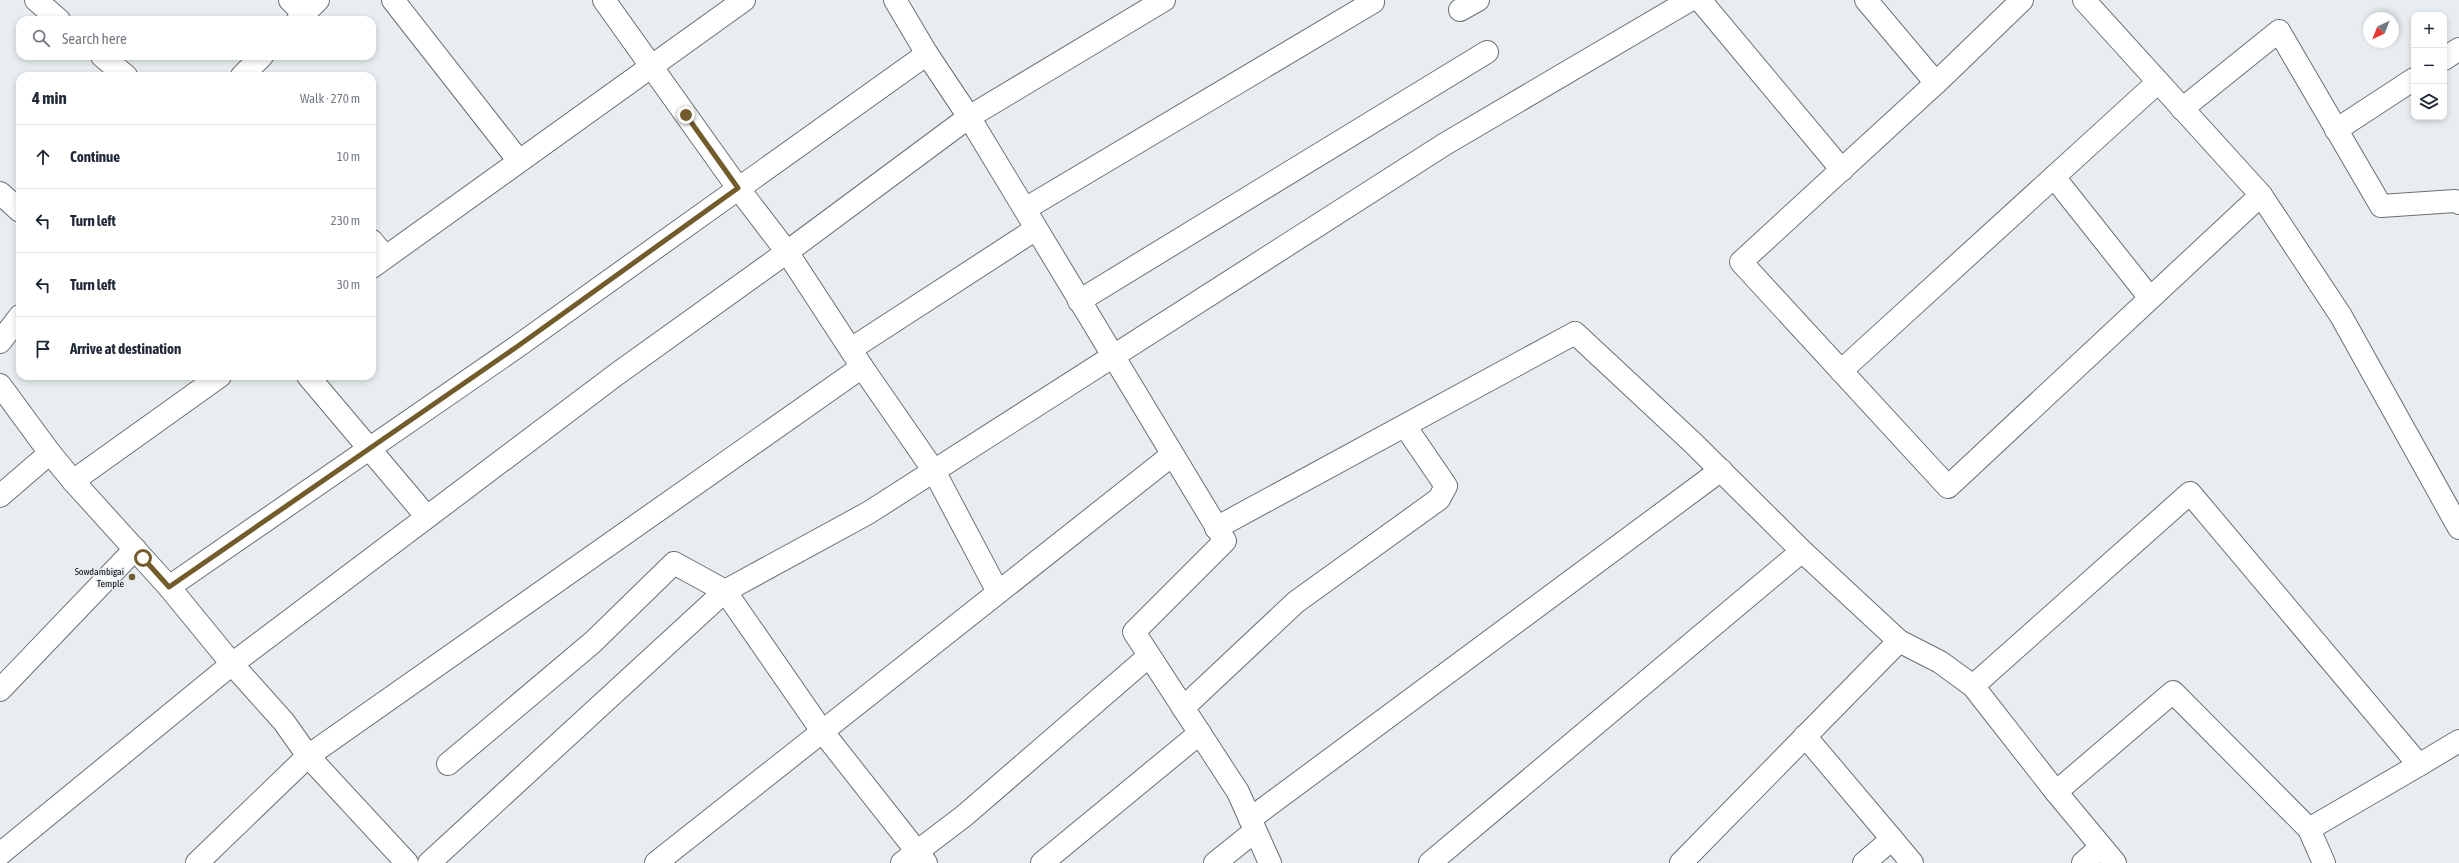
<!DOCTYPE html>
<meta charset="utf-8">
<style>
:root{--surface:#fff;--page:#f2f2f3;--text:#1f2937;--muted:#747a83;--line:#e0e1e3}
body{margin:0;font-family:"Asap Condensed",sans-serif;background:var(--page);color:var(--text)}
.controls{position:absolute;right:12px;top:12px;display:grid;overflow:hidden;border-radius:8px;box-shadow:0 2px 6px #0003}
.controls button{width:36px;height:36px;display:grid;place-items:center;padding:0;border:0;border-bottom:1px solid var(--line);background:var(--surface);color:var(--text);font:20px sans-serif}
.compass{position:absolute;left:2363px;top:12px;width:36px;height:36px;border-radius:50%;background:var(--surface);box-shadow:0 2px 6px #0003;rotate:223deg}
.stop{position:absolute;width:12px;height:12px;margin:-9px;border:3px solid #735c2c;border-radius:50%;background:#fff}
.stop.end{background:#735c2c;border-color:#fff;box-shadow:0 1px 4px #0008}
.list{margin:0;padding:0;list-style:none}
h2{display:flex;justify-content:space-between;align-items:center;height:52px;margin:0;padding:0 16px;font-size:17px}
h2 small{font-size:13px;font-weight:400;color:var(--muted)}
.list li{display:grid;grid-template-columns:26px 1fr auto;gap:12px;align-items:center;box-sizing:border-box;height:64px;padding:0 16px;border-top:1px solid var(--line)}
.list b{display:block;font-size:15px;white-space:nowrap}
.list em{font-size:13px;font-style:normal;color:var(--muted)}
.icon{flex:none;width:22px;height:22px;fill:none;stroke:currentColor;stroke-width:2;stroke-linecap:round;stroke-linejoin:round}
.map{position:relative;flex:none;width:2459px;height:863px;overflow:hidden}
.search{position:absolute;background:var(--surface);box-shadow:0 2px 6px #0003;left:16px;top:16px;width:360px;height:44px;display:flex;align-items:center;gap:10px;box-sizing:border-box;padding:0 14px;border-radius:12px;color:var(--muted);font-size:15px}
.panel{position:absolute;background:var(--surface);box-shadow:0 2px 6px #0003;left:16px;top:72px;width:360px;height:308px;border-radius:12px}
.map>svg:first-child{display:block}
</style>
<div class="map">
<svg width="2459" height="863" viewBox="0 0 2459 863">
<rect width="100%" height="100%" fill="#e7edf0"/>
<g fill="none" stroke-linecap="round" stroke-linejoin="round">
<defs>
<g id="minor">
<path d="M36 0 59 20"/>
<path d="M290 0 304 14"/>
<path d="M393 0 519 161"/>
<path d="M604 0 738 188 787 252 969 117 1225 541 1134 632 1238 792 1270 863"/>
<path d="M895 0 927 54"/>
<path d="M1700 0 1842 170"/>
<path d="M1866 0 1936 83 2022 0"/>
<path d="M2084 0 2261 195 2341 316 2459 528"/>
<path d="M1460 10 1478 0"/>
<path d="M298 20 318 0"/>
<path d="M102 56 126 76"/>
<path d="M2444 59 2459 49"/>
<path d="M242 76 262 56"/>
<path d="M1936 83 1741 262 1948 487 2261 195"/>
<path d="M2182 109 2279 31 2381 206 2455 201 2459 203"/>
<path d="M2336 130 2414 79"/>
<path d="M2054 177 2150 298"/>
<path d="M0 193 20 211"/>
<path d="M1025 209 1373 2"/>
<path d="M372 241 385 257"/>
<path d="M372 267 744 0"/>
<path d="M1079 301 1487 52"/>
<path d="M0 342 20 316"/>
<path d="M851 349 1036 229"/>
<path d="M1841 371 2158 82"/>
<path d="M308 376 427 517"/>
<path d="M0 385 50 453 73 481 169 587 232 664 284 722 308 756 407 863"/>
<path d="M73 481 220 376"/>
<path d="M0 496 50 453"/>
<path d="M1216 528 1575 333 1692 442 1802 551 1430 863"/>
<path d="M1802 551 1899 641 1940 662 1973 686 2190 493 2419 765 2459 741"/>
<path d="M169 587 518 346 927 54 969 117 1164 0"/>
<path d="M1973 686 2056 792 2173 692 2309 829 2419 765"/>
<path d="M0 690 135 549"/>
<path d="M1183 708 1296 602 1439 499 1446 486 1405 426"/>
<path d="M1805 736 1892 839"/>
<path d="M448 764 593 642 674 563 725 591 868 513 1445 144 1690 0"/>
<path d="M2056 792 2115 863"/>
<path d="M1250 819 1721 470"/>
<path d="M2309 829 2324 863"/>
<path d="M0 854 232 664 617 374 787 252 862 367"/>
<path d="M197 863 308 756 862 367 934 471 998 592"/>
<path d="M429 863 725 591 822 731 926 863"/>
<path d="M656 863 1172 455"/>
<path d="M902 863 964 816 1149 656"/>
<path d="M1042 863 1200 733"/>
<path d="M1215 863 1255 831"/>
<path d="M1681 863 1899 641"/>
<path d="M1864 863 1892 839 1912 863"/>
<path d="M2083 863 2101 847"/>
</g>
</defs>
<!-- minor casing -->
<use href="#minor" stroke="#6b7073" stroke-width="24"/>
<!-- minor -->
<use href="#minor" stroke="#fff" stroke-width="22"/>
</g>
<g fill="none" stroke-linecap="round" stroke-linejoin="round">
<!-- route -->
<path stroke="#735c2c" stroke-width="5" d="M143 558 169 587 518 346 738 188 686 115"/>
</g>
<!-- markers -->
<circle fill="#735c2c" stroke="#e7edf0" stroke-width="1.5" cx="132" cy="577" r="4"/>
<g text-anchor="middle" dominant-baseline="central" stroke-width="3" stroke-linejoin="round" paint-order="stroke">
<!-- poi labels -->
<g font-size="10" fill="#101213" stroke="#e7edf0" text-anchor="end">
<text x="124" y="571">Sowdambigai<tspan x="124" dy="12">Temple</tspan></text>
</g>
</g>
</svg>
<div class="controls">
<button>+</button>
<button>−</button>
<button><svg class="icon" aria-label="layers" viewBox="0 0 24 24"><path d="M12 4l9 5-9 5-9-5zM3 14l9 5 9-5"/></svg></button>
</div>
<svg class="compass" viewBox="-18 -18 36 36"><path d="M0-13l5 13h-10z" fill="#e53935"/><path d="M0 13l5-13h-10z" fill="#747a83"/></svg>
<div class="stop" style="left:143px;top:558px"></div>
<div class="stop end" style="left:686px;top:115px"></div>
<div class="search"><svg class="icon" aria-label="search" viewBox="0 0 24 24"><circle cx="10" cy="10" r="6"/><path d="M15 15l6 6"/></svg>Search here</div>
<section class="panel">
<h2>4 min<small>Walk · 270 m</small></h2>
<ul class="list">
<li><svg class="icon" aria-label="ahead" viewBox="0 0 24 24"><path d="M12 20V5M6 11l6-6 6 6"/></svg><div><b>Continue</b></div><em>10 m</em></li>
<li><svg class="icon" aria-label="left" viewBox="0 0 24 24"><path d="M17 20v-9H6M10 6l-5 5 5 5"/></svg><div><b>Turn left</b></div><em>230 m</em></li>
<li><svg class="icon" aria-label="left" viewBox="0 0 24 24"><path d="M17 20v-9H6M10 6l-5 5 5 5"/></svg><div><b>Turn left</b></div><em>30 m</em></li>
<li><svg class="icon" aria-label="arrive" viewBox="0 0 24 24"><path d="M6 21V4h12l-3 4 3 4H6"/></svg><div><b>Arrive at destination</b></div></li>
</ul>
</section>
</div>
